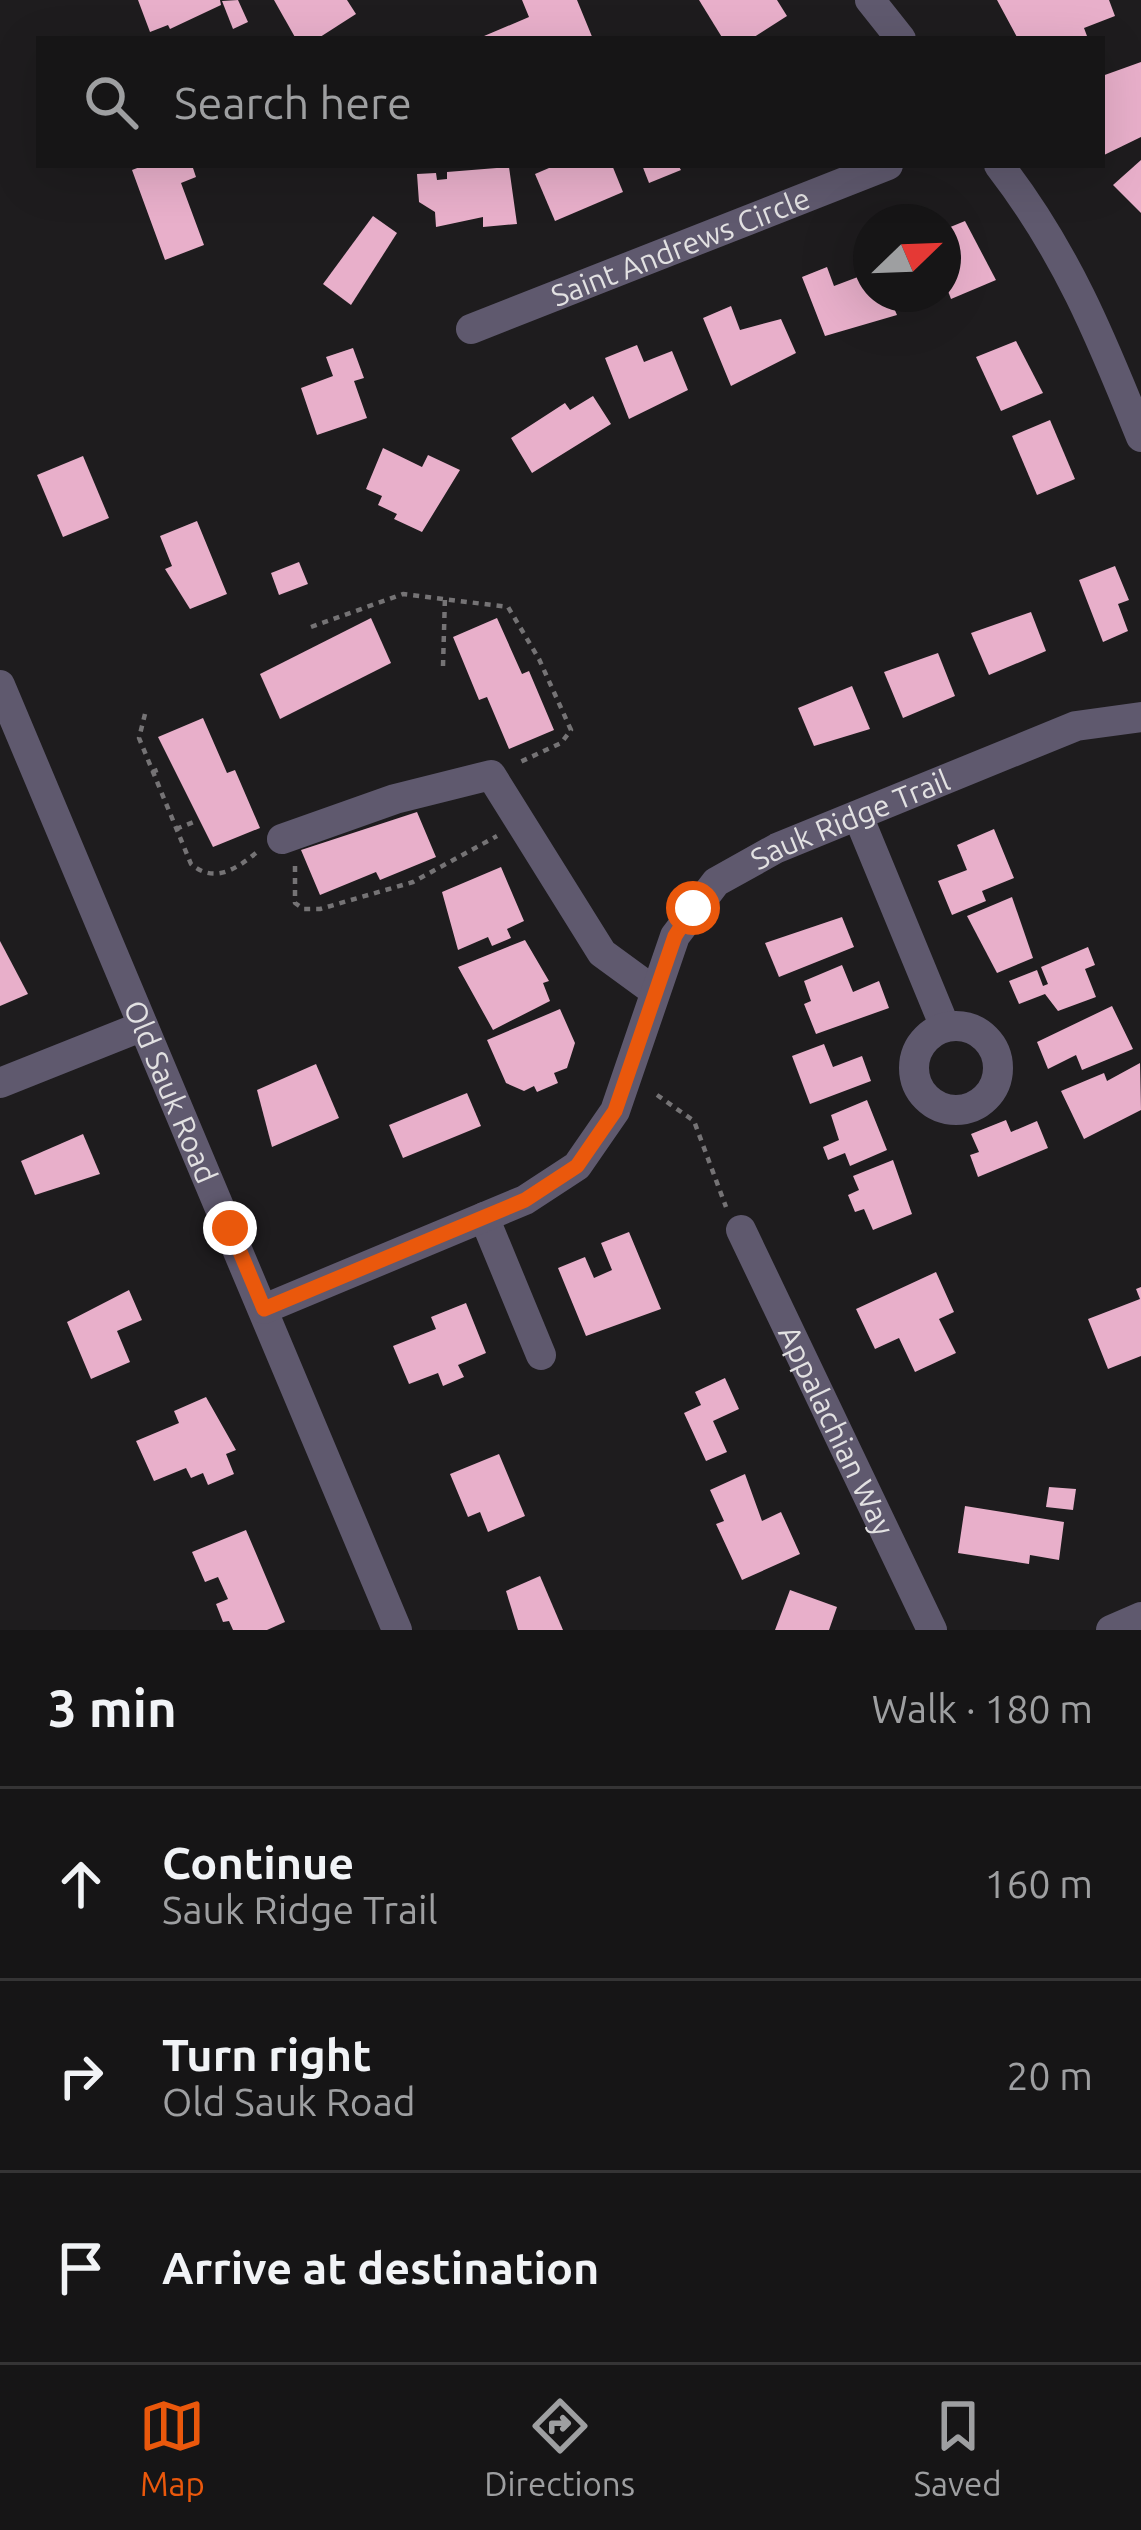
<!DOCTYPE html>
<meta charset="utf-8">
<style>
:root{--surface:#161516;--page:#232223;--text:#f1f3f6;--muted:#9e9fa1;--line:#353435;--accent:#ea580c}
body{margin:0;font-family:Ubuntu,sans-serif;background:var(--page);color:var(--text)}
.compass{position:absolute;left:853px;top:204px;width:108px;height:108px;border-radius:50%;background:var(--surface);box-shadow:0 12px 48px #0002;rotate:67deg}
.stop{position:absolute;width:36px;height:36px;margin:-27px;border:9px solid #ea580c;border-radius:50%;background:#fff}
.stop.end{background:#ea580c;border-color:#fff;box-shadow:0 3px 12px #0008}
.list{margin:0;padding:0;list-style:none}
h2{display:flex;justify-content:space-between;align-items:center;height:156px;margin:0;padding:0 48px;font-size:51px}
h2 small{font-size:39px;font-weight:400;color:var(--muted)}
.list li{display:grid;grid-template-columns:78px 1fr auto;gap:36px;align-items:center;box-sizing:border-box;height:192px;padding:0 48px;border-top:3px solid var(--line)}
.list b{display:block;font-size:45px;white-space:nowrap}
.list p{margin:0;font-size:39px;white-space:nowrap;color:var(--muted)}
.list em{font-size:39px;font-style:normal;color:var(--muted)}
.icon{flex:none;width:66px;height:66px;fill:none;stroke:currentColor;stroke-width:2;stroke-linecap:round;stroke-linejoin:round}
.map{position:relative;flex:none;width:1141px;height:1630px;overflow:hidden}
.search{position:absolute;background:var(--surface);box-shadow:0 12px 48px #0002;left:36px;right:36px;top:36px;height:132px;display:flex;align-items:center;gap:30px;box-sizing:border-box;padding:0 42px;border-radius:0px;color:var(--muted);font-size:45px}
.sheet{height:732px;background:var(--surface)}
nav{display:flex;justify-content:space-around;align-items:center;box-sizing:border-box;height:168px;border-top:3px solid var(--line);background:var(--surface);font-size:33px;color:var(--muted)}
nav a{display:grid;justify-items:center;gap:6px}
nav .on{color:var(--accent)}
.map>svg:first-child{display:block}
</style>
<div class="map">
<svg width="1141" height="1630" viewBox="0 0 1141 1630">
<rect width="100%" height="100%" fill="#1e1c1e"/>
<!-- building -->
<g fill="#e8afca">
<path d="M138 0H220L221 5 170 29 168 25 150 32Z"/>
<path d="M238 0 248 22 233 29 222 1Z"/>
<path d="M274 0H347L356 14 317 39H296Z"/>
<path d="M522 0H577L593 39H477L529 17Z"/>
<path d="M699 0H777L787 16 751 39H723Z"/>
<path d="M997 0H1109L1115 16 1084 28 1087 36 1080 39H1018Z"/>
<path d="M1141 62V137L1102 156V76Z"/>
<path d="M1141 160V213L1113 185Z"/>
<path d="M145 165H192L196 177 181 183 204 245 165 260 132 170Z"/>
<path d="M556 165H612L623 192 555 221 535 174Z"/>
<path d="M642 165H678L681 170 649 183Z"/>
<path d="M509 167 517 224 483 227V217L436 227 435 212 419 202 417 174 436 173 437 180 447 179V172Z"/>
<path d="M373 216 397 233 351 305 323 284Z"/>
<path d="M965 221 996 280 951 299 943 278V230Z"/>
<path d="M827 267 834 286 871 272V294H888L897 315 825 336 802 277Z"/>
<path d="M731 306 740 330 781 319 796 353 731 386 703 318Z"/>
<path d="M1016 341 1043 393 1001 411 976 357Z"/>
<path d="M637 345 644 362 672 351 688 390 629 419 605 358Z"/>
<path d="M353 348 364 378 354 381 367 418 317 435 301 388 333 376 326 357Z"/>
<path d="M593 396 611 424 532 473 511 438 565 403 570 410Z"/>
<path d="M1050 420 1075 479 1037 495 1012 436Z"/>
<path d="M383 448 422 467 428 455 460 470 422 532 394 519 397 514 378 505 382 496 366 489Z"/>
<path d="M83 456 109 518 63 537 37 475Z"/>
<path d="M197 521 227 594 190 609 165 569 172 566 160 536Z"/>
<path d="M299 562 308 584 279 595 271 573Z"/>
<path d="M1115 566 1129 600 1118 604 1128 631 1103 642 1079 580Z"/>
<path d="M1031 612 1046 651 989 675 971 633Z"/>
<path d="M371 618 391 663 280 719 260 674Z"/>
<path d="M497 618 522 674 529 671 554 730 509 749 487 697 479 700 453 637Z"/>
<path d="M938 653 955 696 903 718 884 672Z"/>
<path d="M852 686 870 729 814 746 798 708Z"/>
<path d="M203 718 227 773 235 770 260 828 213 847 158 737Z"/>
<path d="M417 812 436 857 380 880 376 872 320 895 301 850Z"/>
<path d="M994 829 1014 878 982 891 986 901 952 915 938 881 967 870 957 845Z"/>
<path d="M501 867 524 921 507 929 511 938 492 946 488 937 458 950 442 892Z"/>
<path d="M1012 897 1033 958 997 973 967 916Z"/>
<path d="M842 917 854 947 779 977 765 943Z"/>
<path d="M525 940 549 981 543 983 550 1001 493 1030 458 967Z"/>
<path d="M0 941 28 994 0 1006Z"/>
<path d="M1088 947 1095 965 1085 969 1096 997 1058 1011 1045 994 1019 1004 1009 981 1037 970 1043 986 1048 984 1041 967Z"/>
<path d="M842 965 853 992 879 981 889 1008 816 1034 804 1004 811 1001 804 981Z"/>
<path d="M1112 1006 1133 1049 1082 1070 1076 1055 1048 1069 1037 1042Z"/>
<path d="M560 1009 575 1043 567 1068 554 1073 558 1083 537 1092 534 1086 524 1091 506 1083 487 1040Z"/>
<path d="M824 1044 833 1067 862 1056 871 1081 810 1104 792 1056Z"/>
<path d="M1140 1063 1141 1110 1084 1139 1061 1091 1104 1073 1107 1081Z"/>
<path d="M316 1064 339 1118 272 1147 257 1090Z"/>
<path d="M467 1093 481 1126 403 1158 389 1125Z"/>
<path d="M867 1100 887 1150 850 1166 845 1153 828 1160 823 1147 839 1140 831 1115Z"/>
<path d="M1006 1120 1011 1132 1037 1121 1048 1148 978 1177 970 1155 979 1152 971 1134Z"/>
<path d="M83 1134 100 1174 35 1195 21 1161Z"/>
<path d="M893 1160 912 1214 873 1230 864 1209 855 1212 848 1195 859 1190 853 1176Z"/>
<path d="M629 1232 661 1309 586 1336 558 1268 585 1257 594 1278 612 1270 601 1243Z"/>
<path d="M936 1272 954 1312 939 1319 956 1353 915 1372 899 1338 875 1349 856 1309Z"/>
<path d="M1141 1287V1356L1108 1369 1088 1319 1140 1299 1136 1289Z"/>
<path d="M129 1290 142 1320 117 1331 130 1362 91 1379 67 1322Z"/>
<path d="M466 1303 486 1353 458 1365 464 1377 443 1386 438 1373 409 1384 393 1346 436 1329 431 1317Z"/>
<path d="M725 1378 739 1409 713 1421 727 1452 706 1461 684 1413 701 1405 695 1392Z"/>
<path d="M206 1397 236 1450 226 1454 234 1474 208 1485 203 1473 191 1478 186 1468 154 1481 136 1441 179 1423 174 1411Z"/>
<path d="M499 1454 525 1516 488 1532 480 1512 468 1517 450 1474Z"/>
<path d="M745 1474 762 1521 781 1512 800 1554 742 1580 716 1524 724 1521 710 1490Z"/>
<path d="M1049 1487 1076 1489 1073 1510 1046 1507Z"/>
<path d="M965 1506 1064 1522 1059 1560 1030 1555 1029 1564 958 1553Z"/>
<path d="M246 1530 285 1622 267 1630H233L229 1621 223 1622 216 1604 228 1599 218 1577 205 1582 192 1552Z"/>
<path d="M540 1576 563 1630H518L506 1591Z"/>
<path d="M790 1590 837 1607 829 1630H775Z"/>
</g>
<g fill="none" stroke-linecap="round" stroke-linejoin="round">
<!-- path -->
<g stroke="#757375" stroke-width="4.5" stroke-dasharray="6 6" stroke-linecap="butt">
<path d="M311 627 403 594 508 607 539 659 571 730 561 743 518 763"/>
<path d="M443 666 445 596"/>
<path d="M145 714 139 738 191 864C214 884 236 869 256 853"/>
<path d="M152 772 163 768"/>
<path d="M176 829 196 821"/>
<path d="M295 866V903L304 909H320L413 882 497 836"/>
<path d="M657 1095 694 1121 726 1207"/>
</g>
<!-- minor -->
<g stroke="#5f596e" stroke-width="30">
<path d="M870 0 901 39"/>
<path d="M999 165C1066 252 1100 335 1141 437"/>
<path id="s1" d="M471 329 888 165"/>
<path id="s2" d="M0 685 397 1630"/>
<path d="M858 816 945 1027"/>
<path d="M282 839 395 799 491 775 602 953 654 991"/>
<circle cx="956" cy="1068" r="42"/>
<path d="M0 1083 143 1026"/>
<path d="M484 1217 541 1355"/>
<path id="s3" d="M741 1230 932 1630"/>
<path id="s4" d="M264 1309 525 1200 577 1166 615 1111 675 936 716 882 777 848 1076 726 1141 717"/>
<path d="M1111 1630 1141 1617"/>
</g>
</g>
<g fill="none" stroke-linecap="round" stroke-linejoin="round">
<!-- route -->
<path stroke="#ea580c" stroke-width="15" d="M230 1228 264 1309 525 1200 577 1166 615 1111 675 936 693 908"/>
</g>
<g text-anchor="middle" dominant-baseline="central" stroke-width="12" stroke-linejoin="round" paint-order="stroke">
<!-- street labels -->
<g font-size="30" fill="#e2e1e2" stroke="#151315">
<text stroke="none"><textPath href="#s1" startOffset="225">Saint Andrews Circle</textPath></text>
<text stroke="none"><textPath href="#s4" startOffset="813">Sauk Ridge Trail</textPath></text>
<text stroke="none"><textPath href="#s2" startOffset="441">Old Sauk Road</textPath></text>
<text stroke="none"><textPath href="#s3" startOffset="222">Appalachian Way</textPath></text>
</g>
</g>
</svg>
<svg class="compass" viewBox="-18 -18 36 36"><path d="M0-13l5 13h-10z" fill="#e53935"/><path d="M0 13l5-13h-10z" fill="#9e9fa1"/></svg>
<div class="stop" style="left:693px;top:908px"></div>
<div class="stop end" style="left:230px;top:1228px"></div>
<div class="search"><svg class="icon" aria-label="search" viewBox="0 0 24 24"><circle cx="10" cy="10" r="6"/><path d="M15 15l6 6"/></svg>Search here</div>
</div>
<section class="sheet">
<h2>3 min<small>Walk · 180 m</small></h2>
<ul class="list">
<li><svg class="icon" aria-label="ahead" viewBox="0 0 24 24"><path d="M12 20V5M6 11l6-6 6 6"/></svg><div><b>Continue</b><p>Sauk Ridge Trail</p></div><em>160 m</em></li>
<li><svg class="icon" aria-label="right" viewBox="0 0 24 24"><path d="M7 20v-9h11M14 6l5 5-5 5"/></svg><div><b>Turn right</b><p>Old Sauk Road</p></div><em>20 m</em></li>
<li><svg class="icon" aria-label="arrive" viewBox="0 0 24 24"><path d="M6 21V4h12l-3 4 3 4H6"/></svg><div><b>Arrive at destination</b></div></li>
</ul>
</section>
<nav>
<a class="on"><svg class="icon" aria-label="map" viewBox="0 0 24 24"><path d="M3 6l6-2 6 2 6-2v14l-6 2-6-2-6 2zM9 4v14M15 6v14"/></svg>Map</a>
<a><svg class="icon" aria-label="directions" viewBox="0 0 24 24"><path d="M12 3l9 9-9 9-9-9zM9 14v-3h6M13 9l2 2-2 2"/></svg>Directions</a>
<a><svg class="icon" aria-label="saved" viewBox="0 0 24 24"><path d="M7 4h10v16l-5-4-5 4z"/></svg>Saved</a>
</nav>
